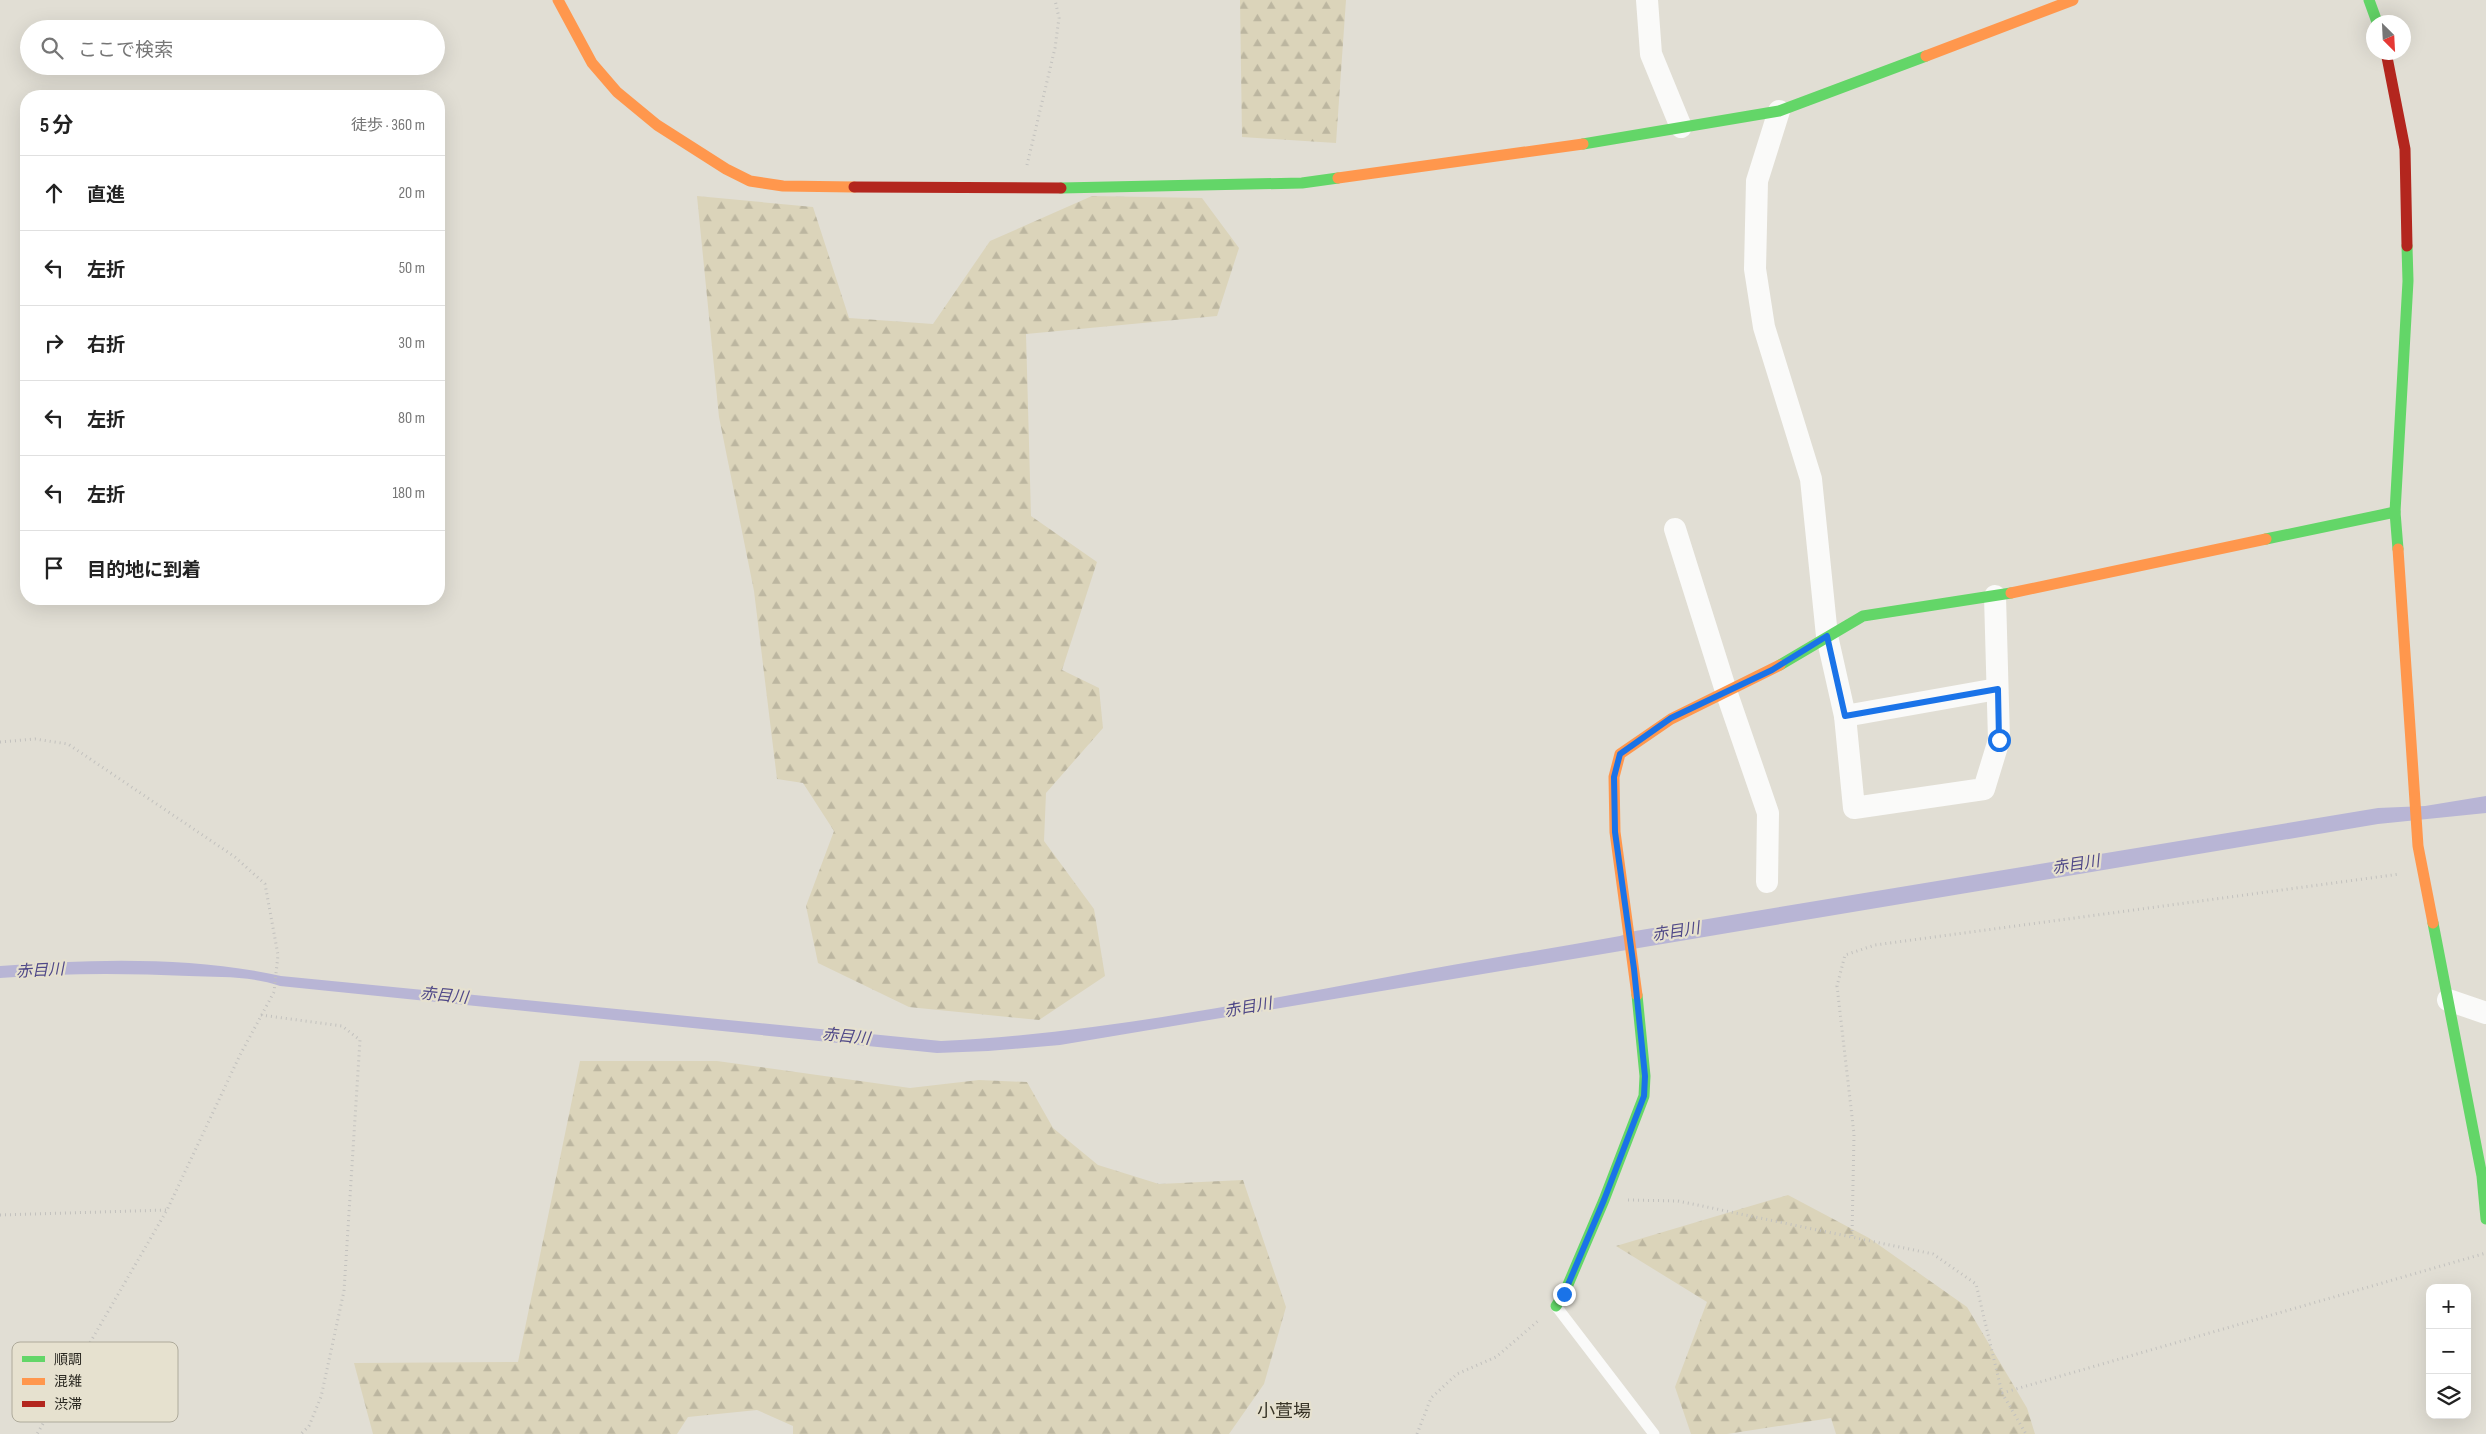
<!DOCTYPE html>
<html lang="ja">
<meta charset="utf-8">
<style>
:root{--surface:#fff;--page:#f2f2f2;--text:#222;--muted:#767676;--line:#e0e0e0}
body{margin:0;font-family:"Sofia Sans Condensed","Noto Sans JP",sans-serif;background:var(--page);color:var(--text)}
.controls{position:absolute;right:15px;bottom:15px;display:grid;overflow:hidden;border-radius:10px;box-shadow:0 5px 20px #0002}
.controls button{width:45px;height:45px;display:grid;place-items:center;padding:0;border:0;border-bottom:1px solid var(--line);background:var(--surface);color:var(--text);font:25px sans-serif}
.compass{position:absolute;left:2366px;top:15px;width:45px;height:45px;border-radius:50%;background:var(--surface);box-shadow:0 5px 20px #0002;rotate:156deg}
.stop{position:absolute;width:15px;height:15px;margin:-11px;border:4px solid #1a73e8;border-radius:50%;background:#fff}
.stop.end{background:#1a73e8;border-color:#fff;box-shadow:0 1px 5px #0008}
.list{margin:0;padding:0;list-style:none}
h2{display:flex;justify-content:space-between;align-items:center;height:65px;margin:0;padding:0 20px;font-size:21px}
h2 small{font-size:16px;font-weight:400;color:var(--muted)}
.list li{display:grid;grid-template-columns:32px 1fr auto;gap:15px;align-items:center;box-sizing:border-box;height:75px;padding:0 20px;border-top:1px solid var(--line)}
.list b{display:block;font-size:19px;white-space:nowrap}
.list em{font-size:16px;font-style:normal;color:var(--muted)}
.icon{flex:none;width:28px;height:28px;fill:none;stroke:currentColor;stroke-width:2;stroke-linecap:round;stroke-linejoin:round}
.map{position:relative;flex:none;width:2486px;height:1434px;overflow:hidden}
.search{position:absolute;background:var(--surface);box-shadow:0 5px 20px #0002;left:20px;top:20px;width:425px;height:55px;display:flex;align-items:center;gap:12px;box-sizing:border-box;padding:0 18px;border-radius:28px;color:var(--muted);font-size:19px}
.panel{position:absolute;background:var(--surface);box-shadow:0 5px 20px #0002;left:20px;top:90px;width:425px;height:515px;border-radius:20px}
.map>svg:first-child{display:block}
</style>
<div class="map">
<svg width="2486" height="1434" viewBox="0 0 2486 1434">
<defs>
<pattern id="forest-firs" width="22" height="20" patternUnits="userSpaceOnUse" patternTransform="scale(1.25)"><rect width="22" height="20" fill="#dbd4ba"/><path d="M5 1l3.5 6h-7zM16 11l3.5 6h-7z" fill="#bcb6a0"/></pattern>
</defs>
<rect width="100%" height="100%" fill="#e1ded4"/>
<!-- forest -->
<g fill="url(#forest-firs)">
<path d="M1240 0H1346L1336 143 1242 137Z"/>
<path d="M697 196 813 207 849 318 933 324 990 241 1092 196 1202 198 1239 248 1217 316 1026 334 1031 516 1097 562 1062 670 1099 688 1103 728 1046 793 1044 841 1094 909 1105 976 1039 1020 909 1007 818 963 806 906 834 831 803 783 777 779 754 591 719 417Z"/>
<path d="M580 1061H717L910 1088 979 1080 1027 1082 1053 1128 1098 1165 1159 1184 1243 1180 1286 1307 1264 1384 1229 1434H793V1426L757 1410 688 1417 677 1434H373L354 1363 518 1362Z"/>
<path d="M1788 1195 1869 1238 1967 1307 2027 1408 2035 1434H1836L1831 1418 1727 1434H1691L1675 1387 1707 1302 1616 1246Z"/>
</g>
<!-- water -->
<path fill="#b8b5d5" d="M2486 796V813L2378 824 1060 1045 988 1051 937 1053 280 986C252 976 218 977 189 976 125 973 63 973 0 978V966C92 959 190 956 281 976L941 1041C1090 1034 1236 1005 1382 978 1461 963 1541 950 1620 936L1635 931 2378 808 2425 806Z"/>
<g fill="none" stroke-linecap="round" stroke-linejoin="round">
<!-- path -->
<g stroke="#c2c1be" stroke-width="3" stroke-dasharray="1 4" stroke-linecap="butt">
<path d="M1027 165 1055 48 1059 18 1055 0"/>
<path d="M0 742 35 739 68 744 235 857 265 884 278 955 274 992 240 1055 167 1210 37 1434"/>
<path d="M261 1015 342 1026 360 1040 344 1291 321 1397 309 1426 301 1434"/>
<path d="M1628 1200 1678 1201 1933 1254 1976 1284 2002 1393 2486 1253"/>
<path d="M0 1215 167 1210"/>
<path d="M1852 1236 1854 1134 1837 986 1845 955 1875 945 2400 874"/>
<path d="M2002 1393 2026 1434"/>
<path d="M1417 1434 1431 1398 1457 1374 1496 1357 1538 1321"/>
</g>
<!-- lane -->
<path stroke="#fafaf9" stroke-width="11" d="M1556 1306 1654 1434"/>
<!-- street -->
<g stroke="#fafaf9" stroke-width="22">
<path d="M1647 0 1651 54 1681 127"/>
<path d="M1779 111 1757 181 1755 269 1764 327 1811 479 1827 636 1845 716 1854 808 1984 789 1999 740 1995 596"/>
<path d="M1675 529 1726 691 1768 813 1767 882"/>
<path d="M1845 716 1997 689"/>
<path d="M2448 1000 2486 1013"/>
</g>
<!-- fast -->
<g stroke="#63d668" stroke-width="11">
<path d="M2369 0 2377 22"/>
<path d="M1583 144 1779 111 1926 56"/>
<path d="M1061 188 1302 183 1338 178"/>
<path d="M2266 539 2395 512"/>
<path d="M2398 549 2395 512 2408 281 2407 246"/>
<path d="M1780 665 1863 616 2011 593"/>
<path d="M2433 923 2482 1176 2486 1219"/>
<path d="M1556 1306 1564 1294 1604 1200 1644 1096 1645 1076 1637 995"/>
</g>
<!-- slow -->
<g stroke="#ff974d" stroke-width="11">
<path d="M558 0 592 63 617 92 657 125 726 169 750 181 783 186 854 187"/>
<path d="M1926 56 2073 0"/>
<path d="M1338 178 1583 144"/>
<path d="M2398 549 2418 846 2433 923"/>
<path d="M2011 593 2266 539"/>
<path d="M1637 995 1615 832 1614 777 1620 754 1671 719 1780 665"/>
</g>
<!-- jam -->
<g stroke="#b3261e" stroke-width="11">
<path d="M2386 52 2405 149 2407 246"/>
<path d="M854 187 1061 188"/>
</g>
</g>
<g fill="none" stroke-linecap="round" stroke-linejoin="round">
<!-- route -->
<path stroke="#1a73e8" stroke-width="6" d="M1564 1294 1604 1200 1644 1096 1645 1076 1634 969 1615 832 1614 777 1620 754 1671 718 1772 670 1827 636 1845 716 1998 689 1999 740"/>
</g>
<g text-anchor="middle" dominant-baseline="central" stroke-width="4.5" stroke-linejoin="round" paint-order="stroke">
<!-- water labels -->
<g font-size="16" font-style="italic" fill="#504988" stroke="#e6e1cf">
<text transform="translate(2076 865) rotate(-9)">赤目川</text>
<text transform="translate(1676 932) rotate(-9)">赤目川</text>
<text transform="translate(40 971) rotate(-3)">赤目川</text>
<text transform="translate(444 996) rotate(6)">赤目川</text>
<text transform="translate(1248 1008) rotate(-10)">赤目川</text>
<text transform="translate(846 1037) rotate(6)">赤目川</text>
</g>
<!-- quarter labels -->
<g font-size="18" fill="#393527" stroke="#e6e1cf">
<text x="1284" y="1411">小萱場</text>
</g>
</g>
<!-- legend -->
<rect x="12" y="1342" width="166" height="80" rx="8" fill="#e6e1cf" stroke="#aeaa9b" stroke-width="1"/>
<rect x="22" y="1356" width="23" height="6" fill="#63d668"/>
<rect x="22" y="1378" width="23" height="7" fill="#ff974d"/>
<rect x="22" y="1401" width="23" height="6" fill="#b3261e"/>
<g font-size="14" fill="#2a2821">
<text x="54" y="1364">順調</text>
<text x="54" y="1386">混雑</text>
<text x="54" y="1409">渋滞</text>
</g>
</svg>
<div class="controls">
<button>+</button>
<button>−</button>
<button><svg class="icon" aria-label="layers" viewBox="0 0 24 24"><path d="M12 4l9 5-9 5-9-5zM3 14l9 5 9-5"/></svg></button>
</div>
<svg class="compass" viewBox="-18 -18 36 36"><path d="M0-13l5 13h-10z" fill="#e53935"/><path d="M0 13l5-13h-10z" fill="#767676"/></svg>
<div class="stop" style="left:1999px;top:740px"></div>
<div class="stop end" style="left:1564px;top:1294px"></div>
<div class="search"><svg class="icon" aria-label="search" viewBox="0 0 24 24"><circle cx="10" cy="10" r="6"/><path d="M15 15l6 6"/></svg>ここで検索</div>
<section class="panel">
<h2>5 分<small>徒歩 · 360 m</small></h2>
<ul class="list">
<li><svg class="icon" aria-label="ahead" viewBox="0 0 24 24"><path d="M12 20V5M6 11l6-6 6 6"/></svg><div><b>直進</b></div><em>20 m</em></li>
<li><svg class="icon" aria-label="left" viewBox="0 0 24 24"><path d="M17 20v-9H6M10 6l-5 5 5 5"/></svg><div><b>左折</b></div><em>50 m</em></li>
<li><svg class="icon" aria-label="right" viewBox="0 0 24 24"><path d="M7 20v-9h11M14 6l5 5-5 5"/></svg><div><b>右折</b></div><em>30 m</em></li>
<li><svg class="icon" aria-label="left" viewBox="0 0 24 24"><path d="M17 20v-9H6M10 6l-5 5 5 5"/></svg><div><b>左折</b></div><em>80 m</em></li>
<li><svg class="icon" aria-label="left" viewBox="0 0 24 24"><path d="M17 20v-9H6M10 6l-5 5 5 5"/></svg><div><b>左折</b></div><em>180 m</em></li>
<li><svg class="icon" aria-label="arrive" viewBox="0 0 24 24"><path d="M6 21V4h12l-3 4 3 4H6"/></svg><div><b>目的地に到着</b></div></li>
</ul>
</section>
</div>
